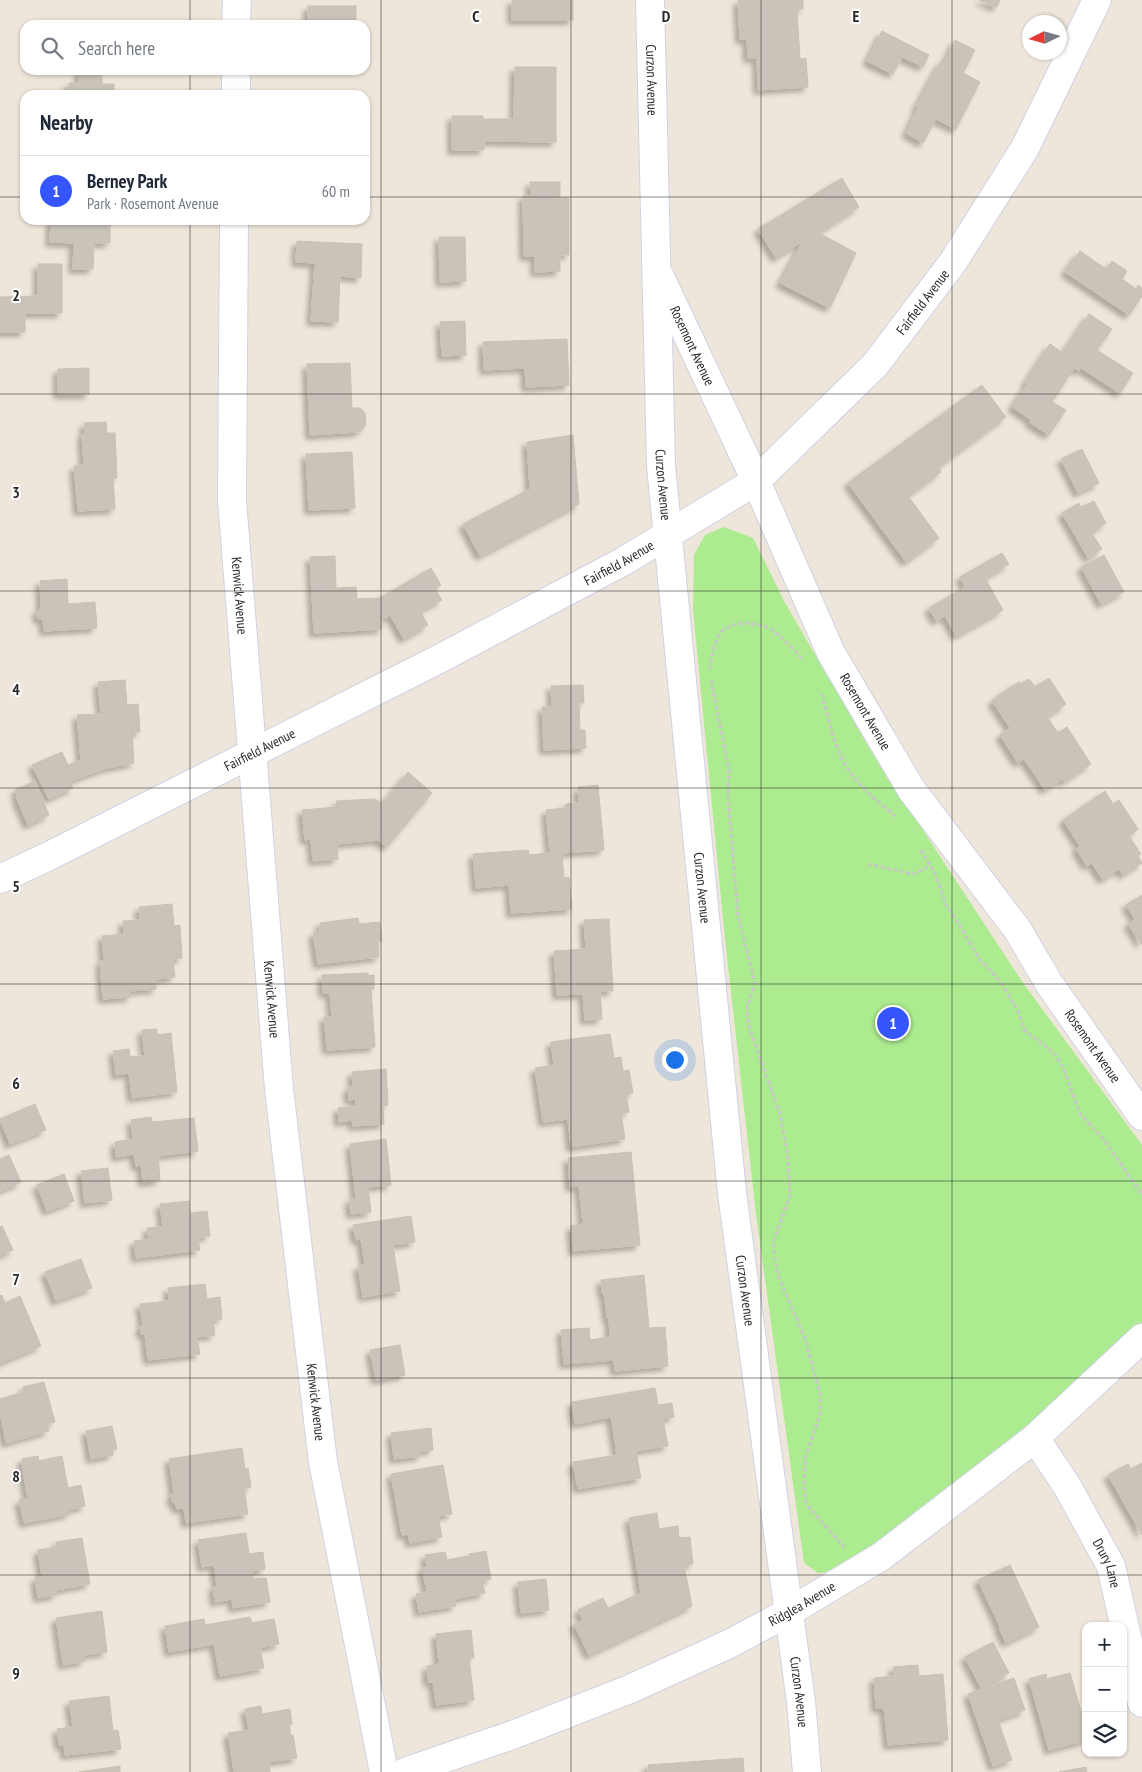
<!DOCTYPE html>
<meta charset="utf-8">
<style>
:root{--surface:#fff;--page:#f6f6f7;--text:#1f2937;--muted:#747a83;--line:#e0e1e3;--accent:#3555ff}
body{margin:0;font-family:"PT Sans Narrow",sans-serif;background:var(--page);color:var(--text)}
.controls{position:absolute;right:15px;bottom:15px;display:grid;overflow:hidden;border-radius:10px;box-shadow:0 1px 4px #0004}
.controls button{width:45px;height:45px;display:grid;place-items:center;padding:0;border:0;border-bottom:1px solid var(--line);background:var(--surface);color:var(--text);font:25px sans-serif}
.compass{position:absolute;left:1022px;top:15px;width:45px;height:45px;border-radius:50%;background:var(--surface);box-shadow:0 1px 4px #0004;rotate:265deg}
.you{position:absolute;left:674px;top:1059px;width:18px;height:18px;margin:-12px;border:4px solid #fff;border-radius:50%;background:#1a73e8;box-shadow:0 0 0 8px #1a73e833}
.badge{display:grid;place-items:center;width:32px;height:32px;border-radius:50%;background:var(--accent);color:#fff;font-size:16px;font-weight:700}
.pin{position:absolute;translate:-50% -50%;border:2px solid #fff;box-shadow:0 1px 5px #0006}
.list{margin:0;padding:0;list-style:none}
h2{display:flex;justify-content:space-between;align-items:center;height:65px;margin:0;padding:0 20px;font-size:21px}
h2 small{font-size:16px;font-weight:400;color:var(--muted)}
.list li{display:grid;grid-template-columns:32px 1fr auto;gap:15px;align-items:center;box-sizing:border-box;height:70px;padding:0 20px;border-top:1px solid var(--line)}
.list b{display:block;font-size:19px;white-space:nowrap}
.list p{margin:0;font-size:16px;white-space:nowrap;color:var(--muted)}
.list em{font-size:16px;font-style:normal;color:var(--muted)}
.icon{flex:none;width:28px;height:28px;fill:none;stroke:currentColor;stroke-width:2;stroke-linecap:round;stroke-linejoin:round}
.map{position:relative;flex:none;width:1142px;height:1772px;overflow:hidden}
.search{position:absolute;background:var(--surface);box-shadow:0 1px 4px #0004;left:20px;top:20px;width:350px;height:55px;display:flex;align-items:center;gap:12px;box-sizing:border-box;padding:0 18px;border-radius:15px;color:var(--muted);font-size:19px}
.panel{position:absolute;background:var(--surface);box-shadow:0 1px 4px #0004;left:20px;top:90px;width:350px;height:135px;border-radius:15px}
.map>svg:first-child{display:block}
</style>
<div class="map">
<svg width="1142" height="1772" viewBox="0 0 1142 1772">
<defs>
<filter id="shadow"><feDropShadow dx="-4.5" dy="4.5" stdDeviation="2.5" flood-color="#0004"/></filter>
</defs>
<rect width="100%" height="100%" fill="#eee6da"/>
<!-- green -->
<path fill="#aceb8f" d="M724 527 753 538 784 601 871 751 1023 983 1142 1145V1324L1096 1376 872 1551 826 1572 818 1573 804 1563 756 1214 725 939 693 610 694 555 705 535Z"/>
<!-- building -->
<g fill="#c9c3b9" stroke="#c9c2b3" filter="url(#shadow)">
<rect x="512" y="0" width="61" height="20"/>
<path d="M738 0H803V9H797L800 59 806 58 808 87 758 90 757 58H748L747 39H740Z"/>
<path d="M979 0H1000L997 7Z"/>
<rect x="308" y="6" width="48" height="19"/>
<path d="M882 31 929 55 923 67 902 57 893 74 867 61Z"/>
<path d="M955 40 975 50 963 73 980 82 956 129 936 119 923 143 906 133 918 108 916 107 941 61 944 63Z"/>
<path d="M515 67H556V142L484 141V150H452V116H483V119H514Z"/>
<path d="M79 70H102V84H114V95H69V83H79Z"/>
<path d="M842 178 859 207 819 233 856 253 830 308 780 283 801 244 800 243 776 258 758 229Z"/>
<path d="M530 182H560V198H569V255H560V271L535 272V256H524L523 196H531Z"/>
<path d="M51 220H110V243H94L93 269H73L74 243 50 242Z"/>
<path d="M439 237H465L466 281 440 282Z"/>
<path d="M297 241 362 244 361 278 340 276 338 322 311 321 315 263 296 262Z"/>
<path d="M1080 251 1106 269 1112 261 1127 271 1122 279 1136 289 1138 285 1142 288V296L1129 315 1065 272Z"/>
<path d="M38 264H62V313H25V332H0V297L38 296Z"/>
<path d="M1089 314 1112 329 1097 350 1133 373 1120 393 1081 368 1079 371 1074 368 1052 402 1066 410 1049 435 1029 422 1031 420 1012 407 1027 384 1025 383 1050 344 1063 353Z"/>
<path d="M465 321 466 355 442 356 440 322Z"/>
<path d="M567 339 569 385 526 387 525 368 484 370 483 342Z"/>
<path d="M350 363 352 408H360L365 413 366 425 359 432 310 435 307 364Z"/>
<path d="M89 368V394H58V369Z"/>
<path d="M982 385 1006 417 938 467 941 472 908 496 939 538 906 562 848 483Z"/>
<path d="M106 422 107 433H115L117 478H113L115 509 78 511 74 466 84 465 82 434H85L84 423Z"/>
<path d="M573 435 579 504 480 556 463 524 530 489 527 442Z"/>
<path d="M1082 449 1099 483 1078 493 1061 459Z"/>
<path d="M352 452 355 508 309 510 306 454Z"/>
<path d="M1094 501 1106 523 1091 532 1102 549 1088 558 1062 513 1079 503 1081 507Z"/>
<path d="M1002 553 1009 564 985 578 1003 610 956 636 945 616 936 621 929 608 965 587 960 577Z"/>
<path d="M1104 555 1124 592 1101 604 1081 567Z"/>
<path d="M335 556 336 588 356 587 357 599 380 598 431 568 441 585 435 589 442 600 420 611 428 625 404 639 390 615 382 620V629L314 633 310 557Z"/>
<path d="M67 579 68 604 95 602 97 628 44 631 43 620 37 618V611L41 608 40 581Z"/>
<path d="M1049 678 1066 704 1047 717 1058 733 1067 727 1091 764 1064 782 1062 779 1045 790 1024 759 1018 763 1000 735 1010 728 992 701 998 697 997 696 1019 682 1020 684 1029 679 1035 687Z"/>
<path d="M125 680 127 705 138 704 140 732H132L134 763 107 768 70 781 73 788 49 799 32 765 62 752 68 765 81 760 77 715 101 714 98 682Z"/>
<path d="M583 685 584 703H579L580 730H585L586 748 544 750 542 707H552L551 686Z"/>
<path d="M408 772 432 793 387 847 378 840 337 844 338 859 313 861 311 839 305 840 302 810 337 807 336 801 375 799 382 804Z"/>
<path d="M35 781 49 815 28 825 16 797 18 796 15 790Z"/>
<path d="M598 785 604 850 562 853 564 878 569 877 572 909 511 913 509 885 476 888 473 854 528 850 529 855 550 853 546 810 565 808V804L579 803 578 787Z"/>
<path d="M1105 791 1113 804 1119 800 1138 829 1129 836 1141 854 1138 856 1142 863 1123 875 1119 869 1103 880 1092 863 1087 866 1076 849 1080 846 1063 820Z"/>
<path d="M1142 895V944H1141L1128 924 1135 919 1126 905Z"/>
<path d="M172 904 174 926 180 925 182 958 173 959 175 977 156 979V989L130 991 131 997 103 999 100 961H104L102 936 124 934 123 921 140 920 139 907Z"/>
<path d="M358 918 359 924 380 922 382 941H378L379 957 318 964 313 933 320 932V923Z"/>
<path d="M609 919 613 991H600L602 1019 585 1020 583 994 557 995 554 951 586 949 584 920Z"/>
<path d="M368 973V976L374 975V989H371L375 1047 327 1050 324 1017H332L330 993H323L322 975Z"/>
<path d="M157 1029V1035L171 1033 177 1092 132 1098 129 1073 116 1075 113 1051 129 1049 130 1057 145 1056 142 1030Z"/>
<path d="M610 1034 614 1058 621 1057 623 1071 629 1070 633 1093 626 1094 629 1112 621 1113 625 1139 571 1147 568 1119 543 1122 535 1068 554 1065 551 1042Z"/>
<path d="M386 1069 388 1105 383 1106 384 1124 353 1126 352 1120 339 1122 338 1108 356 1106V1099L349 1100 348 1087H353L352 1072Z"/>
<path d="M35 1104 46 1130 10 1144 0 1119Z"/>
<path d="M151 1117 152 1122 194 1118 198 1151 158 1156 160 1180 143 1182 141 1165 136 1166 134 1154 116 1157 115 1142 133 1139 131 1120Z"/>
<path d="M386 1139 391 1185 368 1187 371 1212 351 1214 349 1199H356L350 1144Z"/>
<path d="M631 1152 640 1245 573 1251 571 1226 583 1224 579 1186 570 1187 568 1158Z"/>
<path d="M9 1155 21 1182 0 1191V1159Z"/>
<path d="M108 1168 112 1200 85 1203 81 1171Z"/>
<path d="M64 1174 74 1201 47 1211 37 1185Z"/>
<path d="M189 1201 190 1213 207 1211 210 1236 198 1238 200 1250 136 1258 134 1241 149 1239 147 1228 163 1227 160 1204Z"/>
<path d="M411 1216 415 1242 393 1245 400 1291 363 1297 358 1266 365 1265 361 1239 356 1240 353 1225Z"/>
<path d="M2 1226 13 1250 0 1256V1227Z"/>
<path d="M81 1259 92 1288 56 1301 45 1272Z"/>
<path d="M644 1275 649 1328 665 1327 668 1366 615 1371 614 1360 564 1364 561 1330 589 1328 590 1340 610 1337 609 1318H607L604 1293H602L601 1280Z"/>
<path d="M205 1284 207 1299 220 1297 222 1319 213 1320 215 1335 197 1337 200 1354 148 1360 145 1334H141L140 1326H143L140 1304 169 1301 168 1288Z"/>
<path d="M2 1295 5 1303 20 1296 41 1346 0 1363V1296Z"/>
<path d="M400 1345 405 1375 376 1380 370 1350Z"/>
<path d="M44 1382 55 1422 47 1424 49 1431 6 1443 0 1413V1399L24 1392 23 1387Z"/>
<path d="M655 1388 658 1405 672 1403 674 1417 663 1419 668 1446 636 1451 641 1478 578 1489 573 1462 617 1455 611 1417 575 1424 572 1402Z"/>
<path d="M112 1426 117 1449 112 1450 113 1455 91 1459 86 1431Z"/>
<path d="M431 1428 433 1450 420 1451 421 1456 394 1459 391 1433Z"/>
<path d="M242 1448 245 1469 248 1468 251 1487 244 1488 248 1514 186 1523 184 1508 177 1509 175 1502H172L171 1494H174L169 1459Z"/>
<path d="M38 1456 39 1461 62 1456 68 1488 81 1485 85 1506 69 1510 70 1514 24 1523 19 1500 28 1499 22 1466H23L22 1459Z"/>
<path d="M1142 1463V1535L1108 1475 1128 1464 1131 1469Z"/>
<path d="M443 1465 452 1514 438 1516 442 1537 410 1543 408 1534 402 1535 391 1474Z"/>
<path d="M657 1513 659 1529 678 1526 679 1538 690 1537 693 1564 684 1565 692 1606 589 1655 574 1624 583 1620 578 1610 603 1598 608 1608 641 1593 629 1518Z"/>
<path d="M246 1533 249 1554 263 1552 265 1569 252 1571 253 1579 266 1578 270 1602 233 1608 232 1599 215 1602 213 1587 217 1586 214 1565 202 1567 198 1540Z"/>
<path d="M82 1538 90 1584 56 1590 57 1595 38 1598 35 1578 42 1577 38 1550 57 1547 56 1542Z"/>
<path d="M486 1551 491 1579 482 1581 485 1593 455 1599 456 1606 419 1612 416 1594 427 1592 422 1568 427 1567 425 1555 445 1552 447 1560 469 1556V1554Z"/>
<path d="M1010 1565 1039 1627 1006 1643 999 1628 1000 1627 978 1580Z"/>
<path d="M546 1579 549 1610 521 1613 518 1582Z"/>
<path d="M102 1611 107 1652 84 1655 85 1661 63 1665 56 1618Z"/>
<path d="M250 1617 252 1623 274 1619 279 1644 260 1648 264 1668 220 1676 214 1644 169 1652 165 1626 204 1619 205 1625Z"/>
<path d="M471 1630 474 1658H469L474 1700 436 1705 433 1682H428L427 1666 439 1664 436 1634Z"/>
<path d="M993 1642 1009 1673 981 1688 965 1657Z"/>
<path d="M918 1665 919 1676 943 1674 948 1740 888 1745 884 1708H876L874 1678 894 1676 893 1667Z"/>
<path d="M1070 1673 1086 1728V1740L1049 1750 1029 1679 1046 1674 1047 1679Z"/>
<path d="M1014 1678 1025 1710 998 1720 1012 1760 993 1766 968 1694Z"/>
<path d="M109 1696 113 1731 118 1730 121 1749 65 1755 64 1745H59L57 1729 73 1727 69 1701Z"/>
<path d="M261 1706 262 1714 290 1709 292 1724 289 1725 291 1736 293 1735 297 1758 269 1762 270 1772H234L228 1733 249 1730 245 1709Z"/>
<path d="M743 1758 744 1772H648V1765Z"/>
<path d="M120 1766V1772H79Z"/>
<path d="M1086 1767 1087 1772H1059Z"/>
</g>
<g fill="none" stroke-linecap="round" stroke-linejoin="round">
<defs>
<g id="minor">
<path id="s1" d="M650 0 661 466 732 1193 801 1702 807 1772"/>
<path d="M236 25 237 0"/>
<path d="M236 95V70"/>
<path id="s2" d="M234 220 232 500 279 1089 323 1462 384 1772"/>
<path id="s3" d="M660 277 756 481 831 653 911 789 1017 929 1050 985 1142 1116"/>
<path id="s4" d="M0 879 51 855 441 658 624 561 756 481 875 365 953 262 1025 148 1097 0"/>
<path id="s5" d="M1035 1438 1067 1486 1111 1566 1142 1703"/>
</g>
<g id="tertiary">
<path id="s6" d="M405 1772 515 1734 630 1689 729 1644 789 1612 882 1556 1035 1438 1142 1338"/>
</g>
</defs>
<!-- minor casing -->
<use href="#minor" stroke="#cfd2e4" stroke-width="30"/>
<!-- tertiary casing -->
<use href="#tertiary" stroke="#cfd2e4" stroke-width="30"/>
<!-- path -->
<g stroke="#c8c8c8" stroke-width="3" stroke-dasharray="4 2.5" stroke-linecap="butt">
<path d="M710 669C711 658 714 645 719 635 727 620 756 622 769 628 778 632 796 652 803 660"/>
<path d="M711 680 729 770 728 797 738 916 755 983 747 1008 748 1024 780 1114 787 1150 790 1195 774 1240V1256L779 1278 804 1336 820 1393V1415L805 1458 804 1488 807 1505 844 1547"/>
<path d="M822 694C828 717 833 743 845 764 855 784 879 802 896 817"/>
<path d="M921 850 936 876 946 905 953 915 980 960 1000 981 1018 1011 1025 1031 1054 1053 1063 1067 1080 1114 1105 1141 1142 1195"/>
<path d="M868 864 913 874 931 866"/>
</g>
<!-- minor -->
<use href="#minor" stroke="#fff" stroke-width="28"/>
<!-- tertiary -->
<use href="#tertiary" stroke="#fff" stroke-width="28"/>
</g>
<!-- grid -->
<path fill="none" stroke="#2a2a2a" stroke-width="1" stroke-opacity="0.55" d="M190 0V25M381 0V1772M571 0V1772M761 0V1772M952 0V1772M190 70V95M0 197H25M365 197H1142M190 220V1772M0 394H1142M0 591H1142M0 788H1142M0 984H1142M0 1181H1142M0 1378H1142M0 1575H1142"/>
<g text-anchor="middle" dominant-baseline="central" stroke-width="4" stroke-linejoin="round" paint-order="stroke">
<!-- street labels -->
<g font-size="14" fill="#2a2a2a" stroke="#fff">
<text stroke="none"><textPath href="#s1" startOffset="80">Curzon Avenue</textPath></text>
<text stroke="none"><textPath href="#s4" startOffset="1100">Fairfield Avenue</textPath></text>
<text stroke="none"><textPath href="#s3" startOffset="76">Rosemont Avenue</textPath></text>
<text stroke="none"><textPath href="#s1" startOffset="485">Curzon Avenue</textPath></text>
<text stroke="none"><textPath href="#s4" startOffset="695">Fairfield Avenue</textPath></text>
<text stroke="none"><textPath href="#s2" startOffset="376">Kenwick Avenue</textPath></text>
<text stroke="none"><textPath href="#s3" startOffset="481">Rosemont Avenue</textPath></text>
<text stroke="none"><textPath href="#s4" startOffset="290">Fairfield Avenue</textPath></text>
<text stroke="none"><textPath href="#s1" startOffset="890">Curzon Avenue</textPath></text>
<text stroke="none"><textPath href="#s2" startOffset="781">Kenwick Avenue</textPath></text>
<text stroke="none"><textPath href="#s3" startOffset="886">Rosemont Avenue</textPath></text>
<text stroke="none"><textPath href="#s1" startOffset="1295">Curzon Avenue</textPath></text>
<text stroke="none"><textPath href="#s2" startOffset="1186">Kenwick Avenue</textPath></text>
<text stroke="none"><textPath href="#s5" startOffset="145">Drury Lane</textPath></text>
<text stroke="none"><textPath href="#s6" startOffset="432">Ridglea Avenue</textPath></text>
<text stroke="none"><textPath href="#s1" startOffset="1700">Curzon Avenue</textPath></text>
</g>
</g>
<g font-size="16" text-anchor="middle" font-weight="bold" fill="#2a2a2a" stroke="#fff" stroke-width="4" stroke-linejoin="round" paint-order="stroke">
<text x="476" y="22">C</text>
<text x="666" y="22">D</text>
<text x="856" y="22">E</text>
<text x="16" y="301">2</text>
<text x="16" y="498">3</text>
<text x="16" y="695">4</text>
<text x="16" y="892">5</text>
<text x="16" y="1089">6</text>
<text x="16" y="1285">7</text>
<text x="16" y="1482">8</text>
<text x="16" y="1679">9</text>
</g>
</svg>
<div class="controls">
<button>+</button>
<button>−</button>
<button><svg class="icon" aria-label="layers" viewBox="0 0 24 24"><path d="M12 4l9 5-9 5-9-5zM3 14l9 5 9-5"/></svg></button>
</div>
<svg class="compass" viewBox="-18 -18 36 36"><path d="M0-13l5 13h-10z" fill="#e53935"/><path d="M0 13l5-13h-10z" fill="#747a83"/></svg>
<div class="you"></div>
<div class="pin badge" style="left:893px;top:1023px">1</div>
<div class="search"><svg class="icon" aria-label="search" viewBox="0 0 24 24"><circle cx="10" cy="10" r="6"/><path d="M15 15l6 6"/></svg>Search here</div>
<section class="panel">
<h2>Nearby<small></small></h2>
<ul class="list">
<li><span class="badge">1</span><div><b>Berney Park</b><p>Park · Rosemont Avenue</p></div><em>60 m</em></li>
</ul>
</section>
</div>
